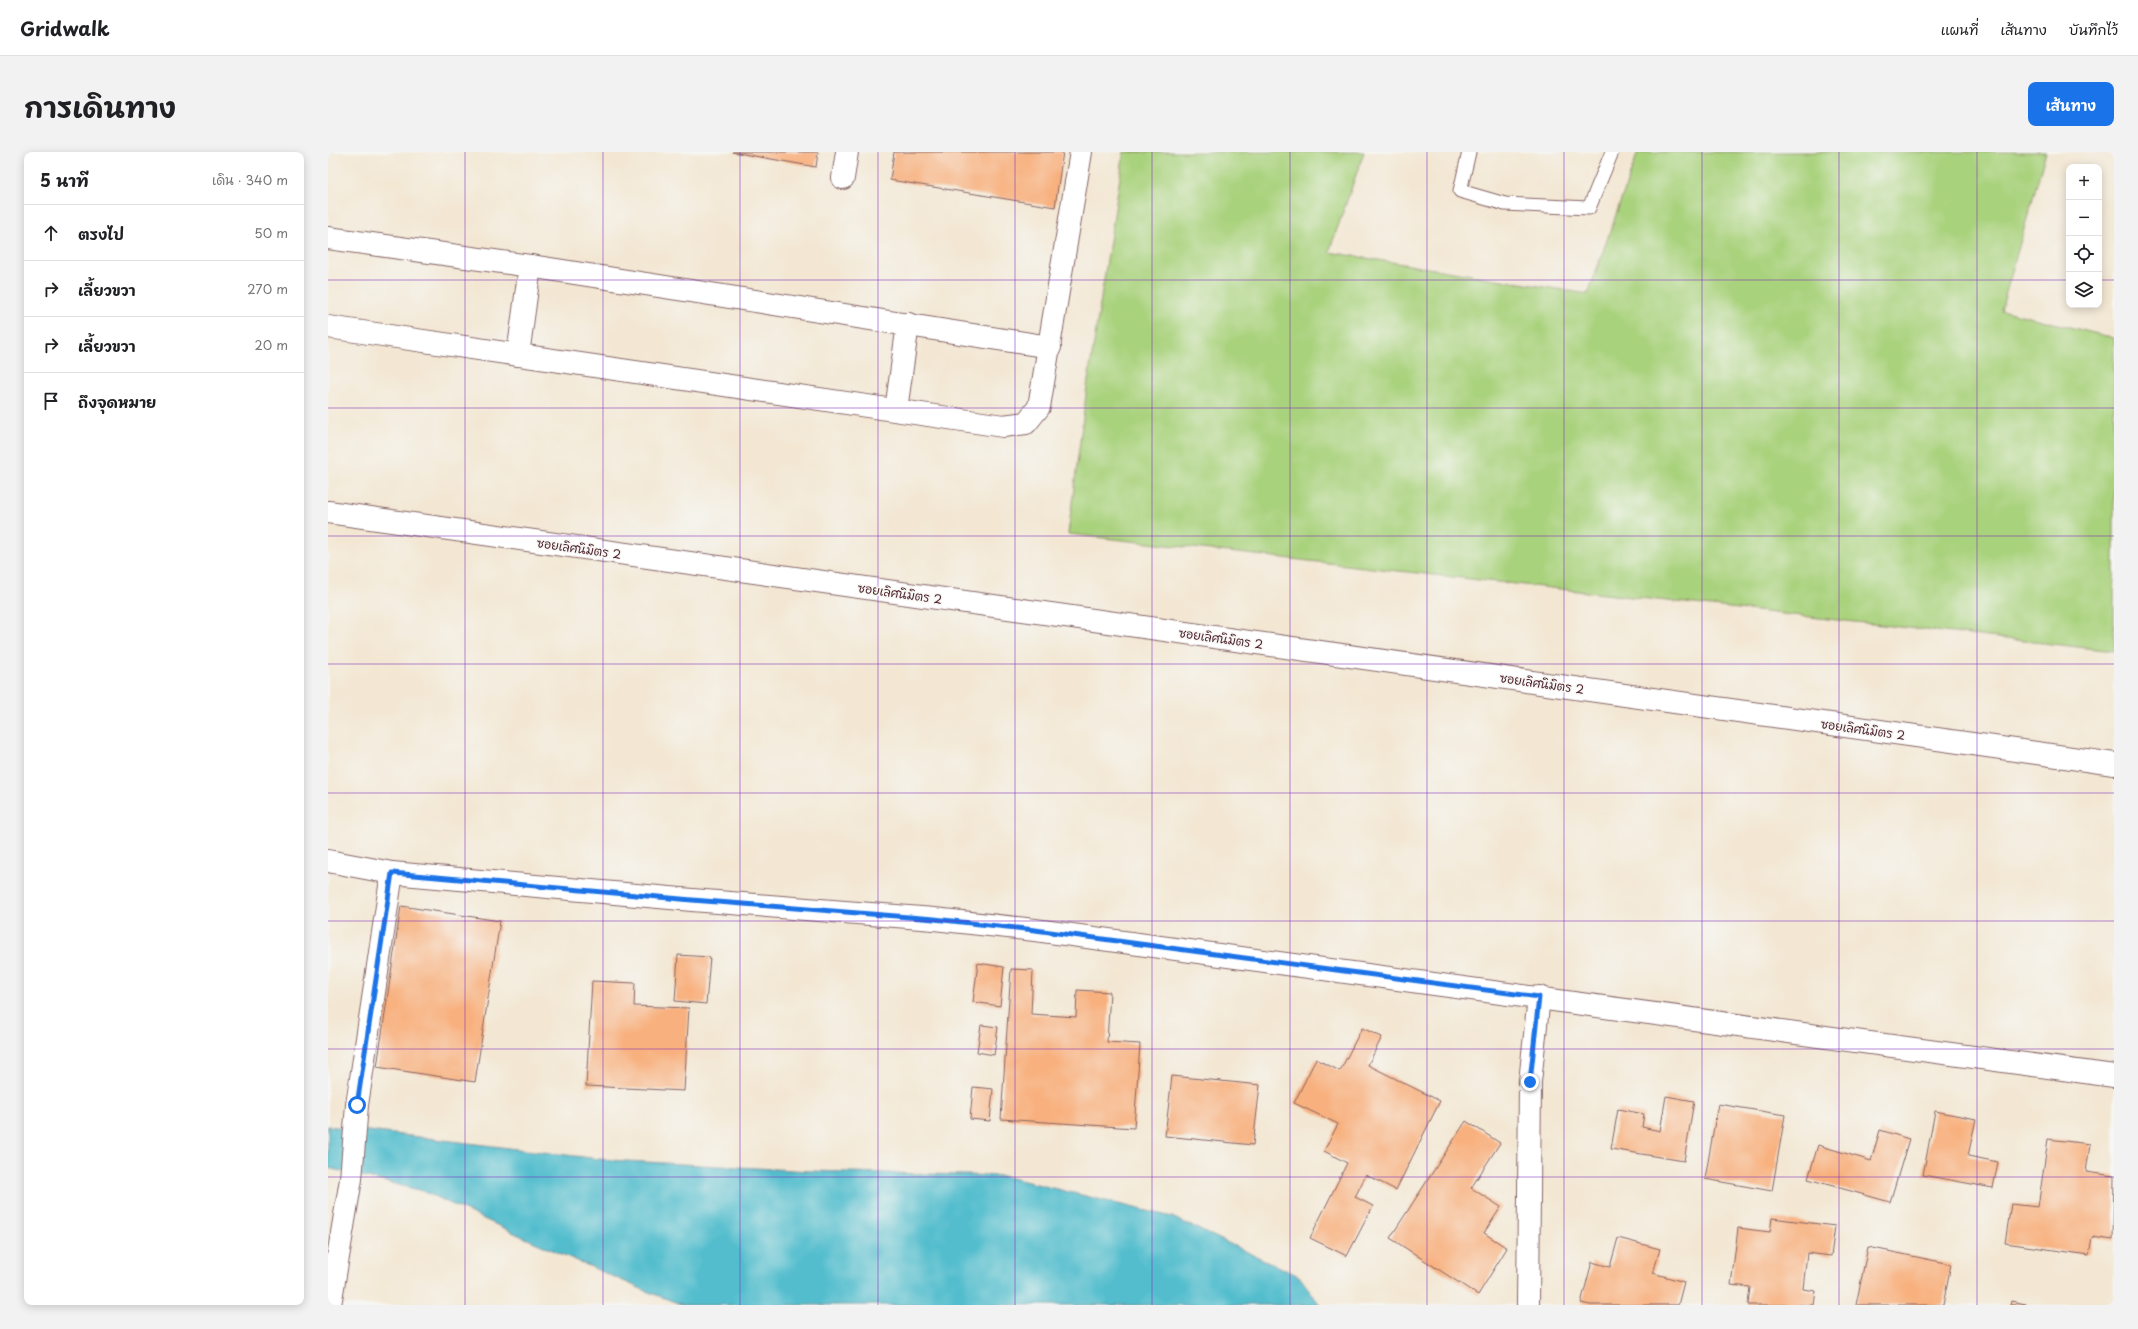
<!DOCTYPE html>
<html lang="th">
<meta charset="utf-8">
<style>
:root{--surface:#fff;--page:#f2f2f2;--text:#202124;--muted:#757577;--line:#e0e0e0;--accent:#1a73e8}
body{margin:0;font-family:"Playpen Sans","Playpen Sans Thai",sans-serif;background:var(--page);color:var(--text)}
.controls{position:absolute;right:12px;top:12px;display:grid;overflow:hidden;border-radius:8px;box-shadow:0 2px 10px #0003}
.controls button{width:36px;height:36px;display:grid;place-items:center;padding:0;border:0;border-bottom:1px solid var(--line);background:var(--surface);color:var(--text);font:20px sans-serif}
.stop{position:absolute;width:12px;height:12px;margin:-9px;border:3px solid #1a73e8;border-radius:50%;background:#fff}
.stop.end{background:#1a73e8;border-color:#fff;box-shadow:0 1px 4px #0008}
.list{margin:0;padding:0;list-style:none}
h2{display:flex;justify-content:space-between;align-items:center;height:52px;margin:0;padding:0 16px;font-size:17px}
h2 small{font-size:13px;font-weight:400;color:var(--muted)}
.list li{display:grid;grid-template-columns:26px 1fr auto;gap:12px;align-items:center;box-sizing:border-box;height:56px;padding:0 16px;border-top:1px solid var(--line)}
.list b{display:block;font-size:15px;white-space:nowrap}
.list em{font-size:13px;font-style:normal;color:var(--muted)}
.icon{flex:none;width:22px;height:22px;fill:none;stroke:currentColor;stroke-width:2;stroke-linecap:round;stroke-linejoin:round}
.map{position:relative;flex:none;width:1786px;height:1153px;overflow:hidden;border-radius:8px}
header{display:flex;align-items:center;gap:24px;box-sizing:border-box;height:56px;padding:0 20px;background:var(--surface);border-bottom:1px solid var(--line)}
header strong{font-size:19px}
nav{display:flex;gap:22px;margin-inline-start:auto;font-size:14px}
.intro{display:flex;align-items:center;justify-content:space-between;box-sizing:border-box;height:96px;padding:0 24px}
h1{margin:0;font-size:28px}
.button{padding:10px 18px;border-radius:8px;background:var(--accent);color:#fff;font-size:14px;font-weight:700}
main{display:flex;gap:24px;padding:0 24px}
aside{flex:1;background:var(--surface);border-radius:8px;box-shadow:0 2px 10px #0003}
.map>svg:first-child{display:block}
</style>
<header>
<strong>Gridwalk</strong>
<nav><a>แผนที่</a><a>เส้นทาง</a><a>บันทึกไว้</a></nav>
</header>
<div class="intro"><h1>การเดินทาง</h1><a class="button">เส้นทาง</a></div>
<main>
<aside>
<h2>5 นาที<small>เดิน · 340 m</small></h2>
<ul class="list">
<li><svg class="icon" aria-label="ahead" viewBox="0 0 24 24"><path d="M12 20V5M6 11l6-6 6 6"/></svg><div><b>ตรงไป</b></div><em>50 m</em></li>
<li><svg class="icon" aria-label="right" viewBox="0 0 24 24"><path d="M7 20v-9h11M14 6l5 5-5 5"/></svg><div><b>เลี้ยวขวา</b></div><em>270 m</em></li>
<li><svg class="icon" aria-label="right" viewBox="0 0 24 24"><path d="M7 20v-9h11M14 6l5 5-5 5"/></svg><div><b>เลี้ยวขวา</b></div><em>20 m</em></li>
<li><svg class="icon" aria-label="arrive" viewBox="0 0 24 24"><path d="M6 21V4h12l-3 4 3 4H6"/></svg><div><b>ถึงจุดหมาย</b></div></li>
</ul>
</aside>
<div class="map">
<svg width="1786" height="1153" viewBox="0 0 1786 1153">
<rect width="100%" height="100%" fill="#f6f6f2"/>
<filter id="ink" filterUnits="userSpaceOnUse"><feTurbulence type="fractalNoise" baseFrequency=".025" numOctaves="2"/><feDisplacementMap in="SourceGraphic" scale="8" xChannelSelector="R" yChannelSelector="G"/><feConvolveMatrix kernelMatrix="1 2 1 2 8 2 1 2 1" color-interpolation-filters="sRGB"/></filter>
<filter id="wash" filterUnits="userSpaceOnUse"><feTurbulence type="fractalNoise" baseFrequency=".012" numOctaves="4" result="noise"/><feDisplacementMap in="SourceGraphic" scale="16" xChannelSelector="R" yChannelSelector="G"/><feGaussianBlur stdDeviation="0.9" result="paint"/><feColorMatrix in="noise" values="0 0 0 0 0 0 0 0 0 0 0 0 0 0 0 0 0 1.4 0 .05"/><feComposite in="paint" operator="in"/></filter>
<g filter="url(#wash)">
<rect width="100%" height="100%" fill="#f3e7d3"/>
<!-- green -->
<path fill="#a9d27c" stroke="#7a7854" d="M796 0H1036L1001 100 1260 142 1310 0H1718L1673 158 1786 186V499L740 382 759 235Z"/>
<!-- water -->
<path fill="#52bdcd" stroke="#4e6e7c" d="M0 974 280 1008 483 1019 675 1024 844 1065 971 1124 992 1153H355L318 1139 195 1085 95 1039 0 1016Z"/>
<g id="blocks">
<!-- building -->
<g fill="#f8b07e">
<path d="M404 0H490L488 15Z"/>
<path d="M566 0H735L727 55 562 28Z"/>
<path d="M73 754 172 769 147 930 49 915Z"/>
<path d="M350 803 382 805 378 852 347 849Z"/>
<path d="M650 811 676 815 672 854 645 850Z"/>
<path d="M683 817 705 818 703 862 748 865 749 838 782 840 779 890 812 892 806 976 673 967Z"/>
<path d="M264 829 307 831 306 854 361 856 356 939 258 934Z"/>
<path d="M653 873 670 875 666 903 649 900Z"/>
<path d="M1034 876 1054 885 1040 913 1112 949 1068 1038 1038 1023 1027 1045 1045 1054 1019 1104 982 1086 1019 1011 996 999 1010 972 966 951 988 907 1012 919Z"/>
<path d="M844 924 932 933 925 993 837 984Z"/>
<path d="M645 935 665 937 662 969 642 967Z"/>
<path d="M1338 944 1366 949 1356 1009 1283 997 1290 957 1316 962 1314 975 1332 979Z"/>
<path d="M1390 952 1457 963 1444 1039 1377 1027Z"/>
<path d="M1607 959 1648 967 1640 1004 1670 1010 1665 1036 1595 1023Z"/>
<path d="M1138 969 1172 991 1143 1036 1173 1055 1156 1081 1179 1096 1150 1143 1062 1086Z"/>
<path d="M1552 978 1581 987 1562 1050 1480 1027 1490 993 1543 1009Z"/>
<path d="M1720 987 1762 992 1758 1020 1786 1024 1785 1088 1764 1085 1761 1103 1677 1091 1683 1052 1710 1055Z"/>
<path d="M1444 1066 1507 1074 1503 1104 1479 1101 1475 1137 1488 1139 1486 1153H1420L1422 1135 1403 1133 1410 1076 1442 1080Z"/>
<path d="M1290 1086 1332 1097 1325 1121 1356 1130 1350 1153H1262L1253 1151 1264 1110 1282 1115Z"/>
<path d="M1540 1095 1623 1112 1615 1153H1528Z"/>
<path d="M1683 1149 1698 1152V1153H1682Z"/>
</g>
</g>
</g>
<g filter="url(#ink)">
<use href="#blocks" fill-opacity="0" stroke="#856566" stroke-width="1"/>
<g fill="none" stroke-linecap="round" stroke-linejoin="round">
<defs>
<path id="service" d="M1141 0 1132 39 1177 52 1261 56 1284 0"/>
<g id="minor">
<path d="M515 26 519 0"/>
<path d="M0 86 202 114 722 195"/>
<path d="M0 175 675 274 698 271 711 255 753 0"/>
<path d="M190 203 202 114"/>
<path d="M568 258 580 172"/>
<path d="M0 360 1786 612"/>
<path d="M0 709 64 721 364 748 606 767 707 778 1786 924"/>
<path d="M2 1153 23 1027 29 953 64 721"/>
<path d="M1200 1153 1202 930 1211 845"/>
</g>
</defs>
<!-- service casing -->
<use href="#service" stroke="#856566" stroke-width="15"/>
<!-- minor casing -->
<use href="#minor" stroke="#856566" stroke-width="24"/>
<!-- service -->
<use href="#service" stroke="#fff" stroke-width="13"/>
<!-- minor -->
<use href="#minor" stroke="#fff" stroke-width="22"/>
</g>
</g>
<g fill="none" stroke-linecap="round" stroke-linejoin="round" filter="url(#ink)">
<!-- route -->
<path stroke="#1a73e8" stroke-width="5" d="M29 953 64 721 364 748 606 767 707 778 1211 845 1202 930"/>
</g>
<!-- grid -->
<path fill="none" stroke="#7b2cbf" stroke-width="1" stroke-opacity="0.55" d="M137 0V1153M275 0V1153M412 0V1153M550 0V1153M687 0V1153M824 0V1153M962 0V1153M1099 0V1153M1236 0V1153M1374 0V1153M1511 0V1153M1649 0V1153M0 128H1741M1771 128H1786M0 256H1786M0 384H1786M0 512H1786M0 641H1786M0 769H1786M0 897H1786M0 1025H1786"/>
<g text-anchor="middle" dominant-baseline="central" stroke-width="3" stroke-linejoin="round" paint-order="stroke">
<!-- street labels -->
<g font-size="12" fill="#4a1f2b" stroke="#f6f6f2">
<text transform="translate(251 396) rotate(8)">ซอยเลิศนิมิตร 2</text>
<text transform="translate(572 441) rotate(8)">ซอยเลิศนิมิตร 2</text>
<text transform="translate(893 486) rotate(8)">ซอยเลิศนิมิตร 2</text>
<text transform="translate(1214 531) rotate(8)">ซอยเลิศนิมิตร 2</text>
<text transform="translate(1535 577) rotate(8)">ซอยเลิศนิมิตร 2</text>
</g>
</g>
</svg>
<div class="controls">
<button>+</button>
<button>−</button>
<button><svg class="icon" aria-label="locate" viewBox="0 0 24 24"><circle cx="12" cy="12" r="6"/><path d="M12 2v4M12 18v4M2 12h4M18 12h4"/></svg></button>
<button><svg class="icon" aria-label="layers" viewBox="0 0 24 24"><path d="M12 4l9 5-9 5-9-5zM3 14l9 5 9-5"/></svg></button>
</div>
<div class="stop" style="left:29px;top:953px"></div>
<div class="stop end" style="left:1202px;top:930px"></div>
</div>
</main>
